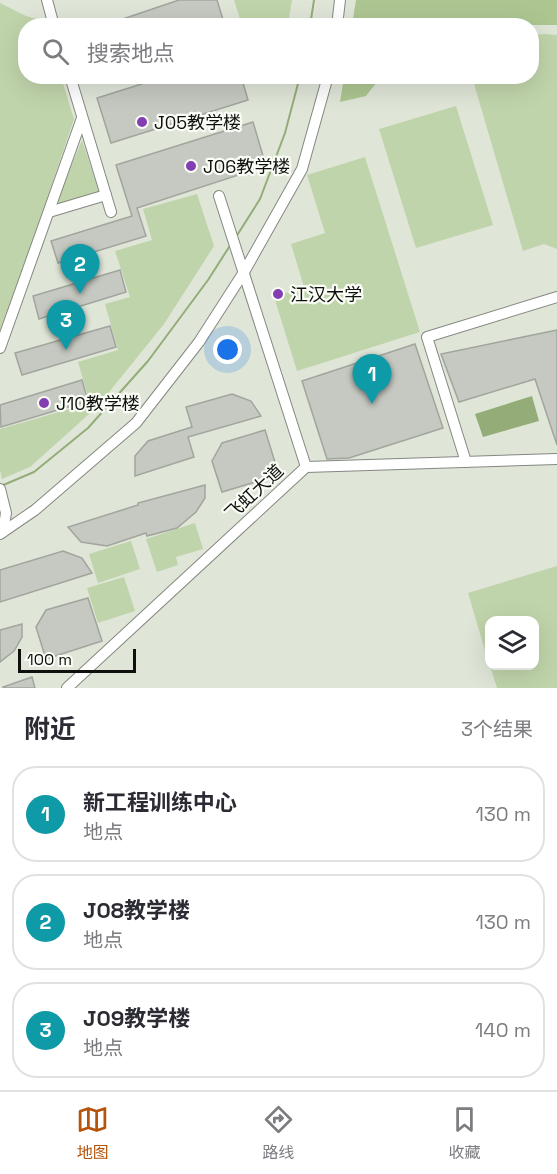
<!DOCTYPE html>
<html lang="zh">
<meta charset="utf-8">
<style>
:root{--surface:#fff;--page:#f2f2f3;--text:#2b2b33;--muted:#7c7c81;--line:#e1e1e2;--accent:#b45309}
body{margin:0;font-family:"Space Grotesk","Noto Sans SC",sans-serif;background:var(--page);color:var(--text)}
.controls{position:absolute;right:18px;bottom:18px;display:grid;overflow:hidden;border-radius:12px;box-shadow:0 6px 24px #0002}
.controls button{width:54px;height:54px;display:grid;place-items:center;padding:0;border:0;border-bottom:2px solid var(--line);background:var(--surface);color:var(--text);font:30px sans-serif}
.scale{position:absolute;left:18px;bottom:15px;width:118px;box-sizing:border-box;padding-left:6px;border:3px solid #0f100e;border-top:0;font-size:16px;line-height:21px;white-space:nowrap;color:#0f100e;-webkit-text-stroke:4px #fafdf6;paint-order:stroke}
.you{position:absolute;left:228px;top:350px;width:21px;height:21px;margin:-15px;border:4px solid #fff;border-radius:50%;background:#1a73e8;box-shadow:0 0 0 9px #1a73e833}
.badge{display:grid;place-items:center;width:39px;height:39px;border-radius:50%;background:var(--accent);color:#fff;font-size:20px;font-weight:700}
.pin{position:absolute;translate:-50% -50px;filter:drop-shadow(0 2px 3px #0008)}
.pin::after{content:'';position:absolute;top:32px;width:21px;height:18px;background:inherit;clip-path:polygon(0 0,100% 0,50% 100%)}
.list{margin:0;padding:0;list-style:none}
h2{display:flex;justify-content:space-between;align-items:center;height:78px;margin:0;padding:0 24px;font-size:26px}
h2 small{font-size:20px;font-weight:400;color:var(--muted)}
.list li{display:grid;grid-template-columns:39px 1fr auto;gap:18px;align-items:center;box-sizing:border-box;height:96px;margin:0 12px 12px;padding:0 12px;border:2px solid var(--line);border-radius:24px}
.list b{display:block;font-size:22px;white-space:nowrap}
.list p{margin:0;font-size:20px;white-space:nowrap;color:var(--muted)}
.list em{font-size:20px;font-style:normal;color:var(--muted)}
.icon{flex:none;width:33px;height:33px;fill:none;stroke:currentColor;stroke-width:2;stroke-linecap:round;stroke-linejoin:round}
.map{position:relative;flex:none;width:557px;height:688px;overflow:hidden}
.search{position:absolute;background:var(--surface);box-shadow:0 6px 24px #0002;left:18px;right:18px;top:18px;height:66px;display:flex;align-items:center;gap:15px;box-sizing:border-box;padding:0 21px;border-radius:24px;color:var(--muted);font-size:22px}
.sheet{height:402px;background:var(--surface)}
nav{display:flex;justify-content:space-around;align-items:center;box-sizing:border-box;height:84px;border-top:2px solid var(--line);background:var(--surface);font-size:16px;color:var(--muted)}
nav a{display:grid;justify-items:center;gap:3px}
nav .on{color:var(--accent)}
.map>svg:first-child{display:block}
</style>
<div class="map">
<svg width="557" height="688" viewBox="0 0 557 688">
<rect width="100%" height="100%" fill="#ecf0e9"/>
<!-- built -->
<path fill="#dfe6d8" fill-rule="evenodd" d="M0 0H557V688H0V528L7 523 0 511ZM26 26H532V76H26ZM490 620H534V666H490Z"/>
<!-- green -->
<g fill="#c0d4ab">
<path d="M234 0H292L288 25H242Z"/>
<path d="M0 3 26 16 44 21 46 25 26 26V76L61 77 74 119 0 338Z"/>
<path d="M545 34 557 35V249L544 244 523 251 472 77 532 76V35Z"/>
<path d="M456 106 493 225 416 248 379 129Z"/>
<path d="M82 140 99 192 55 205Z"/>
<path d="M365 157 420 332 297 371 274 297 304 287 291 244 325 233 307 175Z"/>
<path d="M197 194 214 246 164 324 97 407 30 467 2 479 0 470V429L90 403 78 362 118 350 105 304 130 297 115 251 152 240 143 209Z"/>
<path d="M195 523 203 549 176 557 178 565 157 572 146 539Z"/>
<path d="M131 541 140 569 98 583 89 554Z"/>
<path d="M557 566V688H497L490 666H534V620H490L489 664 468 593Z"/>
<path d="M124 577 135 611 98 623 87 588Z"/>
</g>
<!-- forest -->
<g fill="#adc691">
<path d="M356 0H557V25H352Z"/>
<path d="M344 77V76L385 77 380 78 366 96 340 102Z"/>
</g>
<!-- water -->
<path fill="#94ac77" d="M532 396 539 421 483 437 475 414Z"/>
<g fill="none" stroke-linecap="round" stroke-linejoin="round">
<!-- stream -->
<g stroke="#94ac77" stroke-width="2">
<path d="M310 26 314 0"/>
<path d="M236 237 260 199 285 133 300 76"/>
<path d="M1 486 34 472 88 428 148 361 208 280 231 244"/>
</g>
</g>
<!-- building -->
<g fill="#c5c9c1" stroke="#a1a59e" stroke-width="1.5">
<path d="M179 0H217L225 26H102Z"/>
<path d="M167 76H241L248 100 111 143 97 98Z"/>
<path d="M253 122 266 166 137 208 146 236 58 263 51 241 132 216 116 165Z"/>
<path d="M120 270 126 292 39 319 33 296Z"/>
<path d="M110 326 116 347 22 375 15 353Z"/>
<path d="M557 330V445L535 379 459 402 441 354Z"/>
<path d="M415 344 443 428 349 458 327 459 302 381Z"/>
<path d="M82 380 88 401 1 427 0 405Z"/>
<path d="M232 394 251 401 261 416 188 437 194 457 135 476V456L148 441 192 427 186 407Z"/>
<path d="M265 430 279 475 222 492 212 461 222 443Z"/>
<path d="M205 485V498L196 512 177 528 147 536 146 533 107 546 81 542 68 527 138 505V503Z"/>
<path d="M63 551 82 558 92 573 0 602V570Z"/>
<path d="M88 598 102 641 46 659 36 627 46 610Z"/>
<path d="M22 624V637L14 651 0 662V630Z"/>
<path d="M32 677 35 688H3V687Z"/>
</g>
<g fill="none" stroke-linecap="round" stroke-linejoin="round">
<defs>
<g id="minor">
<path d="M47 0 54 26"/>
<path d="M337 26 340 0"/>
<path d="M70 76 111 212"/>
<path d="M219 196 306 467"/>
<path d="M49 212 106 195"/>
<path d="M0 348 82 118"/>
<path d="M466 462 427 337 557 297"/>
<path d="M0 489 6 513 3 532"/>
<path d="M0 534 35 510 136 423 199 342 244 272 302 169 328 76"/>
<path d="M67 688 306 467 557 459"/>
</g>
</defs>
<!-- minor casing -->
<use href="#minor" stroke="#858882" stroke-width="12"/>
<!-- minor -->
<use href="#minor" stroke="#fff" stroke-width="10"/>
</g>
<!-- markers -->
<g fill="#833fb2" stroke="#fafdf6" stroke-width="2">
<circle cx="142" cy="122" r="6"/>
<circle cx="191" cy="166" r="6"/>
<circle cx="278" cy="294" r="6"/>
<circle cx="44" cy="403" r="6"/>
</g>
<g text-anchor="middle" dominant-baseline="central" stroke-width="4.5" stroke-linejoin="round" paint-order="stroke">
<!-- poi labels -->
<g font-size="18" fill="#0f100e" stroke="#fafdf6" text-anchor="start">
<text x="154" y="122">J05教学楼</text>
<text x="203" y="166">J06教学楼</text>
<text x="290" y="294">江汉大学</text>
<text x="56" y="403">J10教学楼</text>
</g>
<!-- street labels -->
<g font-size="18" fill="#0f100e" stroke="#fafdf6">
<text transform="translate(254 492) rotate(-43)">飞虹大道</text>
</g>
</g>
</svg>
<div class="controls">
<button><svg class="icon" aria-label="layers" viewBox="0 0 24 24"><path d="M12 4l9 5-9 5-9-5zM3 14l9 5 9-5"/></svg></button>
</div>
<div class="scale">100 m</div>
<div class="you"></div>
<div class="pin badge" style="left:372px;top:404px;background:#0f9aa8">1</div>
<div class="pin badge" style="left:80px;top:294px;background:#0f9aa8">2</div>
<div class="pin badge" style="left:66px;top:350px;background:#0f9aa8">3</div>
<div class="search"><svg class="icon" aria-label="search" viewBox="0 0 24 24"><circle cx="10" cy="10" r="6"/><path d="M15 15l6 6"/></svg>搜索地点</div>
</div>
<section class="sheet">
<h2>附近<small>3个结果</small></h2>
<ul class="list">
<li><span class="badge" style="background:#0f9aa8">1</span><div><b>新工程训练中心</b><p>地点</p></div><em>130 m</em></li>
<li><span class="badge" style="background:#0f9aa8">2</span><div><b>J08教学楼</b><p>地点</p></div><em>130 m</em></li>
<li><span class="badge" style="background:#0f9aa8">3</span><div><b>J09教学楼</b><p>地点</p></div><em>140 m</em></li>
</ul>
</section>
<nav>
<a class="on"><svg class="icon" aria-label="map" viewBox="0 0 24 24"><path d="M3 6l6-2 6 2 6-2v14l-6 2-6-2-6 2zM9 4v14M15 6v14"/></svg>地图</a>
<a><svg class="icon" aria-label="directions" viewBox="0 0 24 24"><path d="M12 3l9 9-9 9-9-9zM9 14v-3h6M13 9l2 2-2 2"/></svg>路线</a>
<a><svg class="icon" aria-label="saved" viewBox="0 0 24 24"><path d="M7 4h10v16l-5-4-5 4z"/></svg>收藏</a>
</nav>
